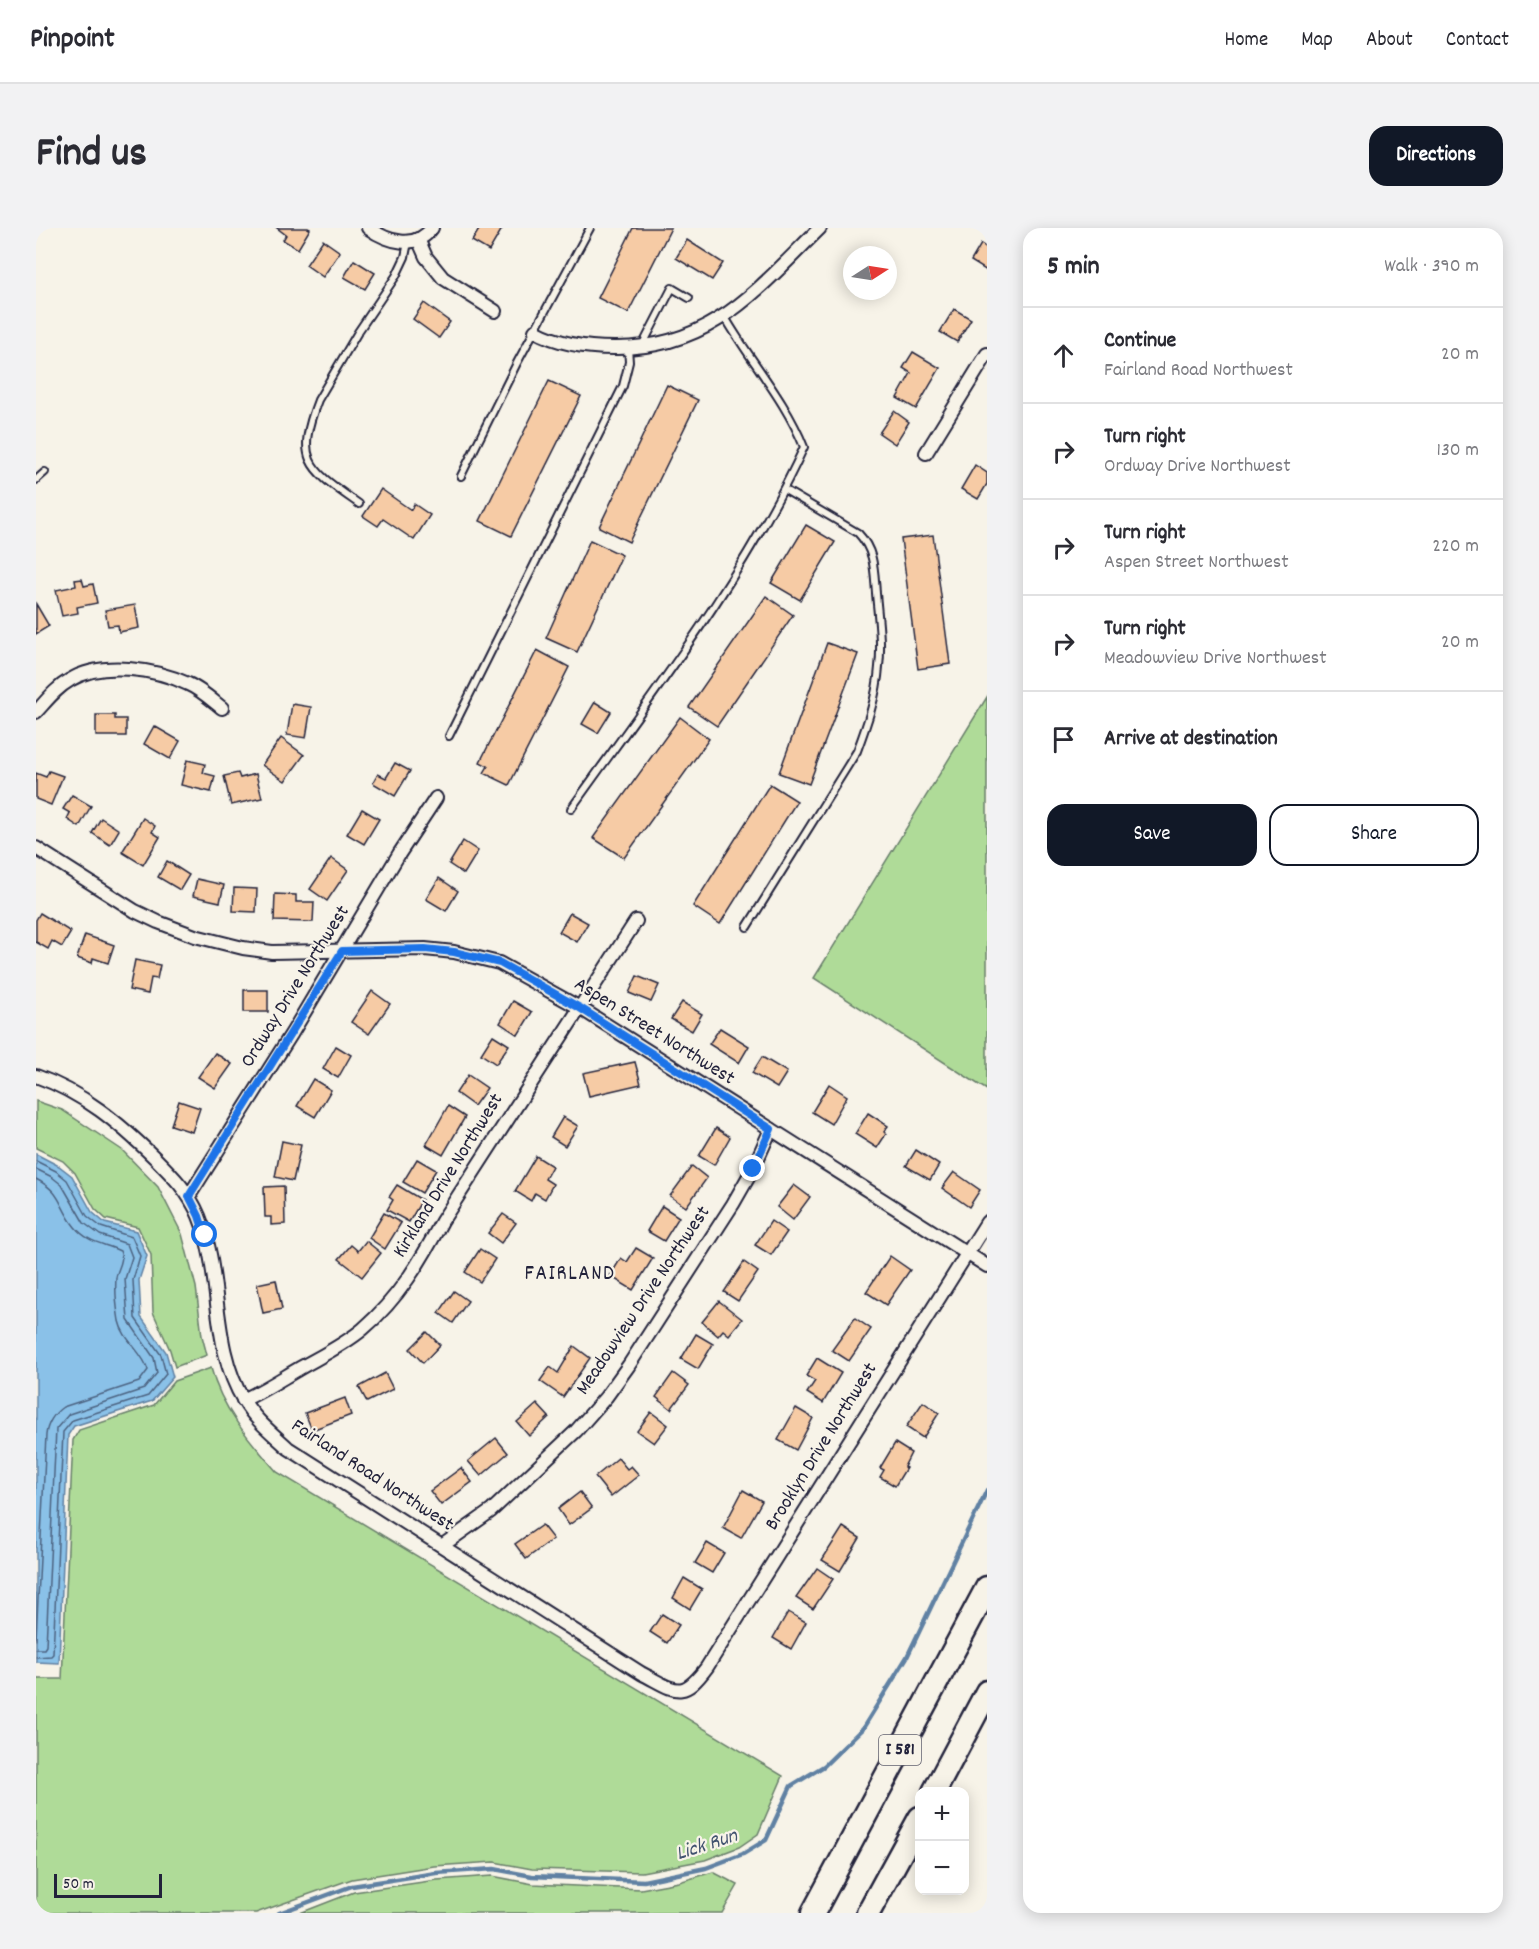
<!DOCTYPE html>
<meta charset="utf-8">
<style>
:root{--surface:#fff;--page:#f2f2f3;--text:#2b2b33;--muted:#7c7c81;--line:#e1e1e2;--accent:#111827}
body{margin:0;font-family:Dekko,sans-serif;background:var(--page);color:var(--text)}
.controls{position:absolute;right:18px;bottom:18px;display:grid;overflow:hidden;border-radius:12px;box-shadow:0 3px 15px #0003}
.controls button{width:54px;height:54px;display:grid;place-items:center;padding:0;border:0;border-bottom:2px solid var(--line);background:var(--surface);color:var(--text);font:30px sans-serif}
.compass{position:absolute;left:807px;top:18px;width:54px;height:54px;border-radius:50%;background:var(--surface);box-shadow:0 3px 15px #0003;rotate:78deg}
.scale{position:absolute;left:18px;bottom:15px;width:108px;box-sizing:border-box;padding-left:6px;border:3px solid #22223b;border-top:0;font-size:16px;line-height:21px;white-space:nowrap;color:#22223b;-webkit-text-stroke:4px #f7f3e8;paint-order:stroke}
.stop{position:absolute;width:18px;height:18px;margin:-14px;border:4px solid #1a73e8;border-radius:50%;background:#fff}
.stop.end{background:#1a73e8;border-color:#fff;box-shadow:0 2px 6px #0008}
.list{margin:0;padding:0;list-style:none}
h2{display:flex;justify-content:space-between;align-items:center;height:78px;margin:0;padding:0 24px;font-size:26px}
h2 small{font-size:20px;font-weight:400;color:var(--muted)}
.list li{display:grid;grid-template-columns:39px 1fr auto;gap:18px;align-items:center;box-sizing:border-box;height:96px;padding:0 24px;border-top:2px solid var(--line)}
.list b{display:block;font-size:22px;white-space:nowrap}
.list p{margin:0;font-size:20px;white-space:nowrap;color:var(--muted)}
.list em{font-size:20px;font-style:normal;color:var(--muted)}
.actions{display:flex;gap:12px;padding:18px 24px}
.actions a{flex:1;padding:14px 0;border:2px solid var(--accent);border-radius:18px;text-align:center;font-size:21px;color:var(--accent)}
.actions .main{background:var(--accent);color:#fff}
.icon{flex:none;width:33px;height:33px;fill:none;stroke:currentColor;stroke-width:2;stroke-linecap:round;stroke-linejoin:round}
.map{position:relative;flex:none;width:951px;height:1685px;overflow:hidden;border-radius:18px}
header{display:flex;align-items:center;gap:36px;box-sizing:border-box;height:84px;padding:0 30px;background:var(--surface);border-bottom:2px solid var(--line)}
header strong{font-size:28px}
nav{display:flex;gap:33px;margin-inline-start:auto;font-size:21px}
.intro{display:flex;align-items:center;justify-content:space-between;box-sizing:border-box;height:144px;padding:0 36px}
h1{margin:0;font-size:42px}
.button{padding:15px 27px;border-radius:18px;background:var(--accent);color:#fff;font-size:21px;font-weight:700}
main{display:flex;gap:36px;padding:0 36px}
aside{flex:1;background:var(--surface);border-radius:18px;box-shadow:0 3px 15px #0003}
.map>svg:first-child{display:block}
</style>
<header>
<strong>Pinpoint</strong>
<nav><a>Home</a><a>Map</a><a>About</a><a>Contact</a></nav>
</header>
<div class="intro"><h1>Find us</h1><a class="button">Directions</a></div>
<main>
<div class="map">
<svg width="951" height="1685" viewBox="0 0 951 1685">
<rect width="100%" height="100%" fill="#f7f3e8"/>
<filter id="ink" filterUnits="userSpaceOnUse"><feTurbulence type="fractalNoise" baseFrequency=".0167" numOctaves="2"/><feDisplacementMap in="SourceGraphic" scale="12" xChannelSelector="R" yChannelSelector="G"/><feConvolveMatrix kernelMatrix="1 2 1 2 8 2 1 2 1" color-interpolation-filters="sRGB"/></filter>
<g filter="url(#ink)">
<!-- green -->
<g fill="#afdb98" stroke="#687e6a" stroke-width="1.5">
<path d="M951 469V862L778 750Z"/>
<path d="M0 873 26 882 86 922 122 959 146 1006 160 1059 166 1108 171 1127 139 1139 134 1122 117 1084 115 1027 102 999 70 991 59 981 39 945 27 933 0 920Z"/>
<path d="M175 1140C185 1180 214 1213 241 1244L747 1548 722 1606 703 1619 669 1632 606 1644 496 1641 458 1634 398 1638 316 1651 220 1685H0V1451H26L37 1212 43 1202 118 1177 138 1153Z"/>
<path d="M677 1644 702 1657 686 1685H264L318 1664 401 1652 456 1648 497 1656 605 1661 643 1654Z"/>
</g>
<!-- water -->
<path fill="#8ac1e8" stroke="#6081a3" stroke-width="1.5" d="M0 926 23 938 36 948 56 984 69 995 100 1003 111 1028 103 1052 105 1089 130 1124 137 1149 116 1173 38 1198 32 1207 23 1435 0 1434Z"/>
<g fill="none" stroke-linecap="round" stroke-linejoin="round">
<!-- shore -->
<g stroke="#4c6280" stroke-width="1.5">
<path d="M0 933 20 943 31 952 51 988 65 999 96 1009 104 1028 97 1052 99 1090 125 1127 130 1146 112 1168 37 1192 27 1204 17 1426 15 1428 0 1429"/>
<path d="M0 941 16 949 26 957 48 995 64 1007 91 1016 96 1029 89 1051 92 1092 118 1130 121 1145 108 1161 33 1186 20 1201 10 1418 8 1421H0"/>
<path d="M0 951C27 965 22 978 39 999 52 1015 67 1015 84 1023 89 1033 81 1041 80 1050 79 1063 81 1081 83 1093 87 1112 107 1124 112 1142L103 1154 27 1179C18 1185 11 1196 10 1207L0 1412"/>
</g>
<!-- stream -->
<path stroke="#6081a3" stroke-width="4.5" d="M243 1685 316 1658 400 1645 458 1641 496 1648 608 1653 670 1640 707 1626 730 1612 755 1558 788 1538 827 1500 871 1429 951 1262"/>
</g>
<!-- building -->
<g fill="#f6cba5" stroke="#22223b" stroke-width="1.5">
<path d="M241 0H272L274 1 262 21 247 12 250 7Z"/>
<path d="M444 0 466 1 453 23 436 13Z"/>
<path d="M597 0H635L592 85 562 70Z"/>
<path d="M287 12 304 24 287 49 270 37Z"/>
<path d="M651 12 687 35 676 52 640 30Z"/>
<path d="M945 16 951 20V43L935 33Z"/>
<path d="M318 32 339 45 329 61 308 49Z"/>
<path d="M388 75 414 94 403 110 377 91Z"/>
<path d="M918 81 935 91 921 114 904 104Z"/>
<path d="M877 124 904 140 880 181 861 170 875 145 867 140Z"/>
<path d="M513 153 545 168 475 308 444 293Z"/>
<path d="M631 157 662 172 593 314 563 299Z"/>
<path d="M858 183 873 194 859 216 843 205Z"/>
<path d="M939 237 951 245V256L942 271 925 261Z"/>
<path d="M345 261 375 282 378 276 394 287 378 312 347 291 342 298 327 288Z"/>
<path d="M770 297 799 314 764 372 735 355Z"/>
<path d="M897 307 914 436 882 441 865 311Z"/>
<path d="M554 312 586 327 541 424 510 410Z"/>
<path d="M46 351 48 358 57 356 61 375 41 379 42 385 26 388 20 362 40 358 39 352Z"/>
<path d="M730 368 757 387 681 498 653 479Z"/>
<path d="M0 376 13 398 0 406Z"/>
<path d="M99 377 103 400 83 404 82 397 72 398 69 382Z"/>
<path d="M791 415 822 426 773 556 743 545Z"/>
<path d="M501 422 533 439 473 557 448 545 452 538 444 534Z"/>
<path d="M559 474 575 484 562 505 546 496Z"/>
<path d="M256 476 275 479 270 510 251 507Z"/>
<path d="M60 487H79V491H90V508H60Z"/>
<path d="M644 489 673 511 588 630 557 610Z"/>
<path d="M118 498 144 513 134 531 108 516Z"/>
<path d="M245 510 268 527 249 553 226 537Z"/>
<path d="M151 532 169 536 167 545 179 548 175 564 145 557Z"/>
<path d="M359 535 374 543 359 568 337 555 342 546 350 550Z"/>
<path d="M13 543 27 548 15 577 0 571V545L10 549Z"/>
<path d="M202 545 204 550 220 546 226 570 195 577 188 548Z"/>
<path d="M734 556 761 573 684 696 657 678Z"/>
<path d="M36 567 55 578 43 599 31 591 34 585 27 581Z"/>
<path d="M326 581 343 591 328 616 311 606Z"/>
<path d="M65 590 83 602 74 617 56 605Z"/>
<path d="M107 590 119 598 116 604 124 609 107 637 86 624Z"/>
<path d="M427 613 442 623 428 646 413 636Z"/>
<path d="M295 630 312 642 291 673 274 661Z"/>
<path d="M131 633 153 647 144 662 122 649Z"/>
<path d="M403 650 422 663 410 683 390 671Z"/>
<path d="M161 651 188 657 184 674 157 668Z"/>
<path d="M198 660 221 661 220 684 197 683Z"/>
<path d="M239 666 260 667V674H278L277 694 238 693Z"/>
<path d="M4 685 35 704 26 719 16 713 12 721 0 714V692Z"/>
<path d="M534 685 552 695 541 714 523 704Z"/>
<path d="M49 707 78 717 72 735 57 730 56 735 41 730Z"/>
<path d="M99 732 124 737 121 751 115 750 112 766 93 762Z"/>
<path d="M601 748 623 757 615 774 593 765Z"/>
<rect x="208" y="762" width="24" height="22"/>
<path d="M336 763 354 776 333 806 315 794Z"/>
<path d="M477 773 496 784 482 807 464 795Z"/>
<path d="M646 774 666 786 656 803 635 791Z"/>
<path d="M684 800 713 818 703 835 673 816Z"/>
<path d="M457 807 473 817 460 836 445 826Z"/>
<path d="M300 818 315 827 302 850 287 841Z"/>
<path d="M179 825 196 836 179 860 162 849Z"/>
<path d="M726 829 751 844 741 860 716 845Z"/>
<path d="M599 834 605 856 553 868 547 845Z"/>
<path d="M432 847 451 860 438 878 420 865Z"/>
<path d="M277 851 295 862 279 889 261 878Z"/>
<path d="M793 856 811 868 795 896 776 884Z"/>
<path d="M143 873 164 880 156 904 135 897Z"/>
<path d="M412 878 429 889 407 927 390 917Z"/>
<path d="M832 885 852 898 848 904 850 906 841 920 819 906Z"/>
<path d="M527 889 542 898 529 918 515 909Z"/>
<path d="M680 900 694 909 678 937 663 928Z"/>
<path d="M246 913 265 917 257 953 239 949Z"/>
<path d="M880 922 903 937 894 952 870 938Z"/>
<path d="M500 928 516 938 509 951 517 956 509 971 499 965 495 973 479 963Z"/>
<path d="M381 931 400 942 386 965 367 954Z"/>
<path d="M656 938 671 950 650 979 634 968Z"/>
<path d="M918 944 944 962 933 979 906 960Z"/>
<path d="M361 957 386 972 373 994 351 982 357 972 353 969Z"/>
<path d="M758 957 774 969 757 992 741 979Z"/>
<path d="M248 958 249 996 235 997V989H229L228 959Z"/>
<path d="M626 978 643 989 628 1013 611 1003Z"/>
<path d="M348 985 365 995 349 1021 333 1010Z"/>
<path d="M467 986 480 995 465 1015 452 1005Z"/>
<path d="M735 993 751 1004 735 1027 719 1017Z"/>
<path d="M330 1013 345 1025 326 1049 303 1031 315 1017 322 1023Z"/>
<path d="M600 1020 617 1030 597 1062 574 1048 585 1030 591 1034Z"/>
<path d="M444 1021 459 1031 444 1054 429 1044Z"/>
<path d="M854 1028 874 1042 850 1077 830 1064Z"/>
<path d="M708 1034 722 1044 702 1073 688 1064Z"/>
<path d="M240 1052 246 1081 227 1085 221 1056Z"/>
<path d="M418 1063 432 1073 417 1095 403 1085Z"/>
<path d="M683 1073 706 1091 693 1107 687 1102 682 1108 666 1094Z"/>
<path d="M819 1090 835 1101 813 1133 796 1122Z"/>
<path d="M391 1104 404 1117 387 1135 374 1121Z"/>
<path d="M660 1106 677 1116 662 1141 645 1131Z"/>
<path d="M538 1118 554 1130 527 1169 504 1153 514 1139 522 1145Z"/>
<path d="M781 1130 805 1145 787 1175 771 1165 779 1153 770 1148Z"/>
<path d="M349 1145 357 1161 331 1174 323 1159Z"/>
<path d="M637 1145 653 1157 635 1181 620 1169Z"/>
<path d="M309 1170 315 1187 276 1202 269 1185Z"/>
<path d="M887 1174 903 1185 887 1210 870 1199Z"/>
<path d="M501 1176 513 1189 493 1208 481 1194Z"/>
<path d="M760 1180 777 1190 760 1222 742 1212Z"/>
<path d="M615 1184 632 1197 618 1215 601 1203Z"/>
<path d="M460 1210 472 1225 445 1248 432 1233Z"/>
<path d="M859 1215 875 1225 868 1239 870 1240 859 1258 844 1249 848 1242 844 1240Z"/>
<path d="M582 1230 591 1241 595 1238 603 1247 575 1269 559 1249Z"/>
<path d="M425 1240 436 1254 405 1277 394 1263Z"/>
<path d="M707 1262 726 1273 705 1310 687 1300Z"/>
<path d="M544 1264 556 1280 533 1297 522 1281Z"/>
<path d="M506 1297 517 1311 490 1331 479 1316Z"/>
<path d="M807 1299 824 1310 804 1343 786 1332Z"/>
<path d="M671 1315 688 1325 676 1345 659 1335Z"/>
<path d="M781 1340 797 1351 777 1381 760 1370Z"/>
<path d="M648 1350 666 1361 654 1381 637 1370Z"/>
<path d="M752 1384 770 1394 755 1421 737 1410Z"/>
<path d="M626 1386 643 1397 631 1415 614 1404Z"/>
</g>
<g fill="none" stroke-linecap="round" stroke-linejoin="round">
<defs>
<g id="service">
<path d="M606 118 636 60 653 70"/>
<path d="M425 248 481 135 554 0"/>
<path d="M0 252 9 244"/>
<path d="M323 276C274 241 258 234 282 172L322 104 360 48 369 29 372 14"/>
<path d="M413 508 587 158 593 134 592 120"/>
<path d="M535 581C616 467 710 346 768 219 749 171 714 133 689 89"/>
<path d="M711 699 821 523C831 496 841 468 843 439 846 414 842 390 840 365 838 342 839 323 822 305L749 262"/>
</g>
<g id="minor">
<path d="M332 0C351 13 379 23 396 0"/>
<path d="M382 11 390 29 407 50 459 83"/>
<path d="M499 103C523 116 551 120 578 120 675 121 721 62 784 0"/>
<path d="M890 225 951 126"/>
<path d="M0 484C11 472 20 460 34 452 66 432 120 441 152 456 164 461 176 472 186 480"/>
<path d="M0 620 99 683 122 694 159 708 207 720 236 724 389 721 418 724 463 735 544 780 951 1038"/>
<path d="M0 848C48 865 83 895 119 930 137 948 153 964 163 988 187 1047 174 1118 208 1173 219 1192 236 1205 252 1220L605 1445C639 1462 645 1474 671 1439L951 994"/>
<path d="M153 968 256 805 363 626 400 570"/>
<path d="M207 1172C227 1163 245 1151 264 1140 285 1128 308 1117 327 1101 362 1071 385 1033 406 993L600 693"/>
<path d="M407 1317 455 1283 540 1203 570 1169 593 1137 697 976 717 941 735 901"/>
</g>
<g id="motorway">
<path d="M898 1564 951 1464"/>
<path d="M777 1685 951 1360"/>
<path d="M832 1685 884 1590"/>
</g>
</defs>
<!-- service casing -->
<use href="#service" stroke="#22223b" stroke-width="10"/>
<!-- minor casing -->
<use href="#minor" stroke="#22223b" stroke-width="16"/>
<!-- motorway casing -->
<use href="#motorway" stroke="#22223b" stroke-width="27"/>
<!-- service -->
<use href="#service" stroke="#f7f3e8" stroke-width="6"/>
<!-- minor -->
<use href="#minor" stroke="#f7f3e8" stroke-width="12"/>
<!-- motorway -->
<use href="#motorway" stroke="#f7f3e8" stroke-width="22"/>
</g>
</g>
<g fill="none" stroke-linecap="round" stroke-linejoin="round" filter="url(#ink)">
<!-- route -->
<path stroke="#1a73e8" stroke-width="8" d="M169 1007 163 988 153 968 306 723 389 721 418 724 464 735 544 780 735 901 717 941"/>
</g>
<g text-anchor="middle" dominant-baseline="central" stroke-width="4.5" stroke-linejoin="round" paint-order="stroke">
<!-- shield labels -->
<rect fill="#f7f3e8" stroke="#62616f" stroke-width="1.5" x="843" y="1507" width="42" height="30" rx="4.5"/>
<g font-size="18" font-weight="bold" fill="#22223b">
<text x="864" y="1522">I 581</text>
</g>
<!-- street labels -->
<g font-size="20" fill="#22223b" stroke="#f7f3e8">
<text transform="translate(260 759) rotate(-58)">Ordway Drive Northwest</text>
<text transform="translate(618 804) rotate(32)">Aspen Street Northwest</text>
<text transform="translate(413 948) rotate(-58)">Kirkland Drive Northwest</text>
<text transform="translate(608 1073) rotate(-56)">Meadowview Drive Northwest</text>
<text transform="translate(786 1219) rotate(-58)">Brooklyn Drive Northwest</text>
<text transform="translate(336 1248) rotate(33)">Fairland Road Northwest</text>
</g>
<!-- neighbourhood labels -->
<g font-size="21" letter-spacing="1.5" fill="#22223b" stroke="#f7f3e8">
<text x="534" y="1047">FAIRLAND</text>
</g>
<!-- water labels -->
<g font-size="21" font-style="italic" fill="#41526f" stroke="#f7f3e8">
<text transform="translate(671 1618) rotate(-18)">Lick Run</text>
</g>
</g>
</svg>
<div class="controls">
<button>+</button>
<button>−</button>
</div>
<svg class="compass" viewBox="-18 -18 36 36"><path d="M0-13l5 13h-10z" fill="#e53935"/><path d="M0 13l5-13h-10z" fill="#7c7c81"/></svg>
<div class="scale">50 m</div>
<div class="stop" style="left:169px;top:1007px"></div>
<div class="stop end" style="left:717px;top:941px"></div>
</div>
<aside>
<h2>5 min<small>Walk · 390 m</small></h2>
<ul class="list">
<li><svg class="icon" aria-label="ahead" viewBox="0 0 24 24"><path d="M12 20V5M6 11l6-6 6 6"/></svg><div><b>Continue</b><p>Fairland Road Northwest</p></div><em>20 m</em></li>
<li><svg class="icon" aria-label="right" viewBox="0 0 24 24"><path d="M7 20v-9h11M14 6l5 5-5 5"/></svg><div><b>Turn right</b><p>Ordway Drive Northwest</p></div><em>130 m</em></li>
<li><svg class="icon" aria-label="right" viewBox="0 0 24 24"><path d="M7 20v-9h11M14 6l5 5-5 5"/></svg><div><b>Turn right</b><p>Aspen Street Northwest</p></div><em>220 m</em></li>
<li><svg class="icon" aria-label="right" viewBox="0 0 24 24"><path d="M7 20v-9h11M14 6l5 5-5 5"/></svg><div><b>Turn right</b><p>Meadowview Drive Northwest</p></div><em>20 m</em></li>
<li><svg class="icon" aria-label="arrive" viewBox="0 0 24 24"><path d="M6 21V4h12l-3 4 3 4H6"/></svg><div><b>Arrive at destination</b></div></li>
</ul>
<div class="actions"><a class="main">Save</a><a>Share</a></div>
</aside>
</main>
